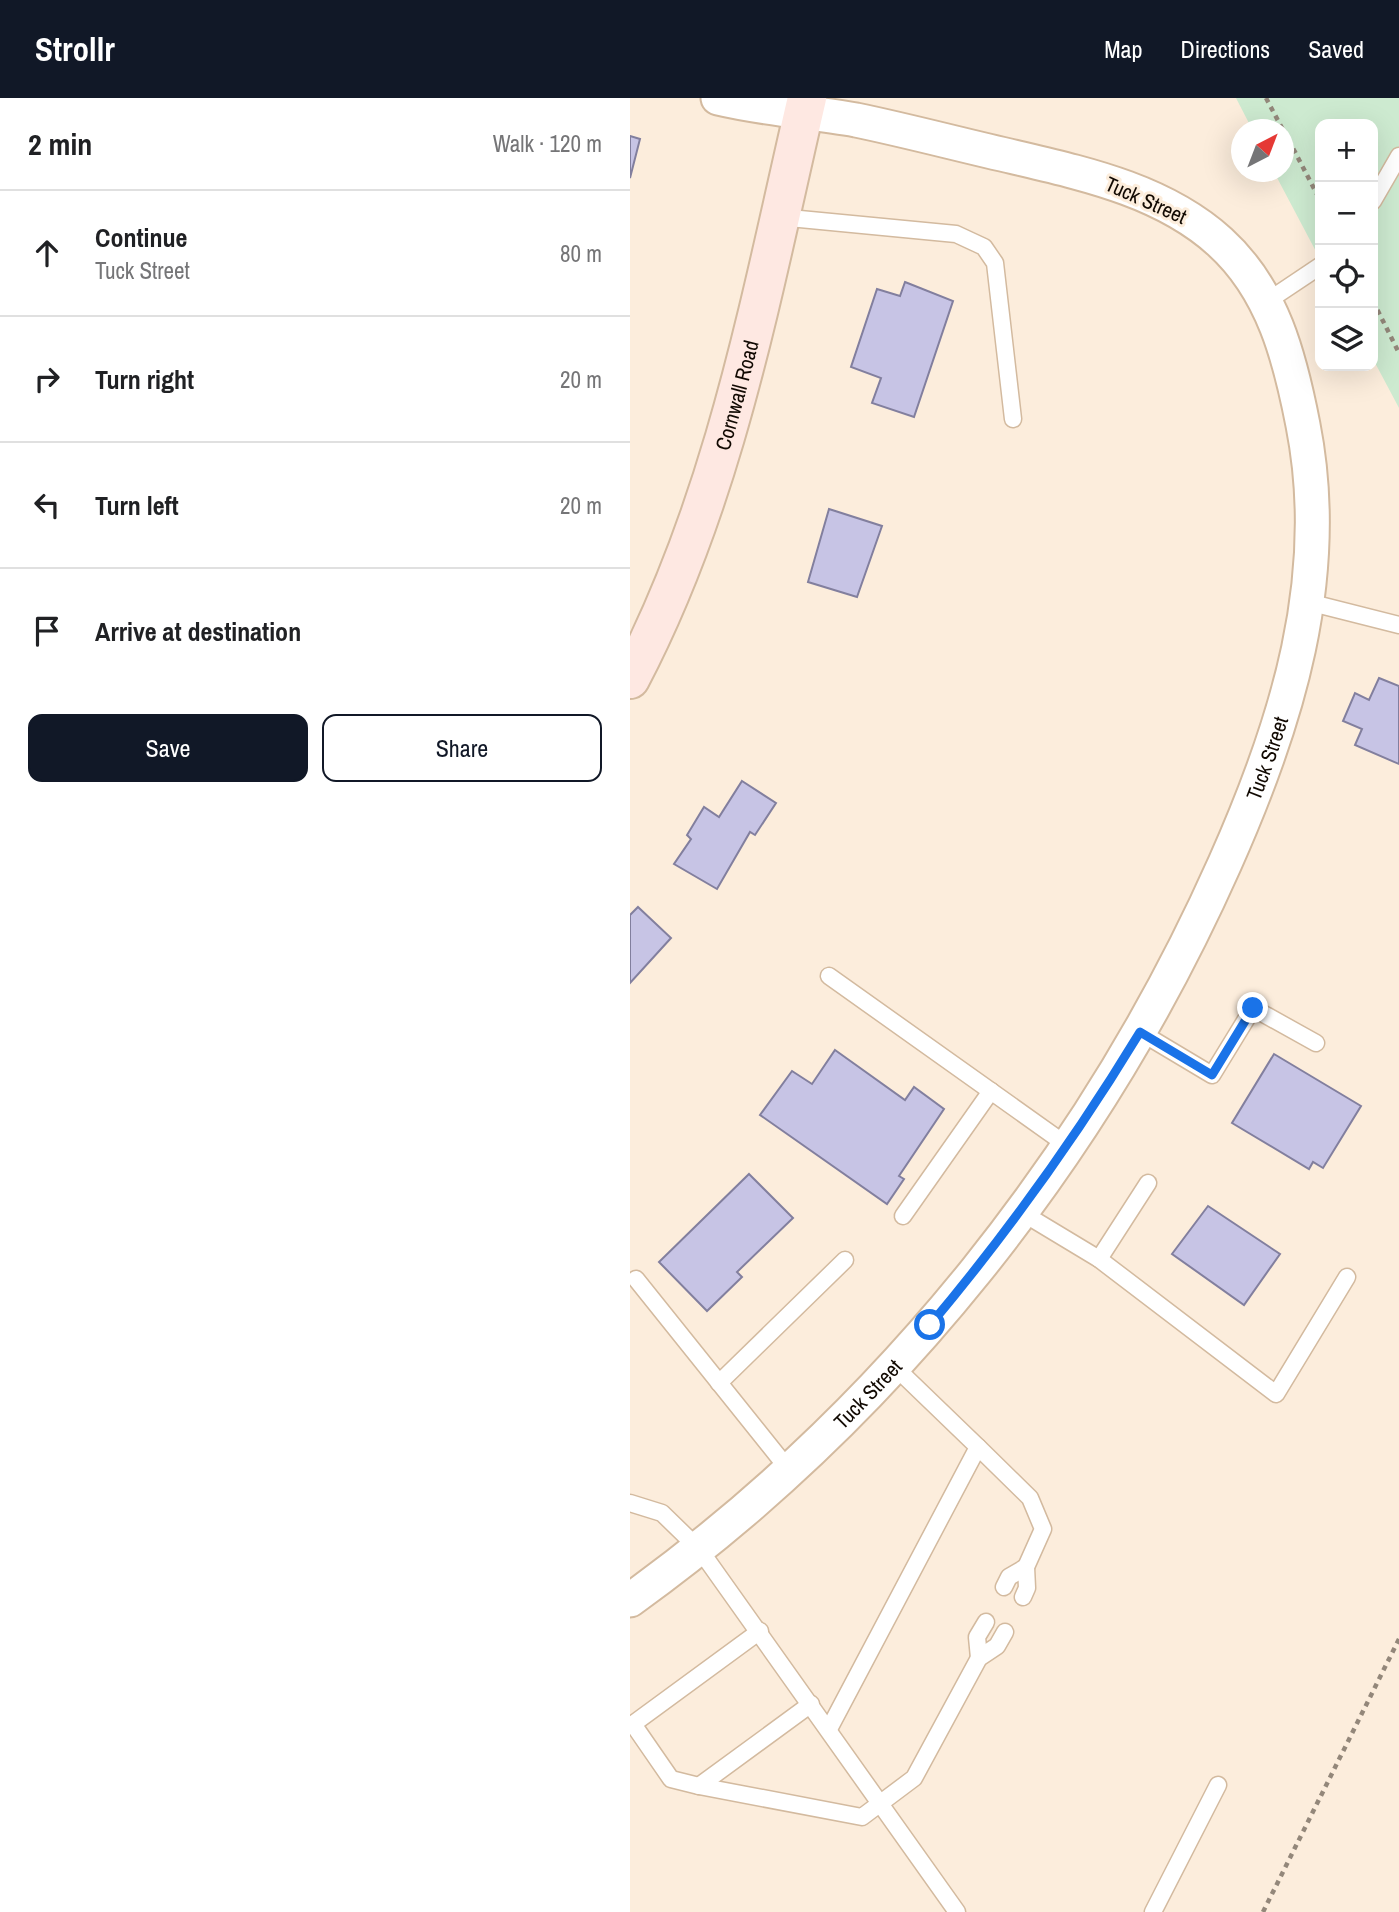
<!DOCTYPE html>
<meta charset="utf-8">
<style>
:root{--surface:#fff;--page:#f2f2f2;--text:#202124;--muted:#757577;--line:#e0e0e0;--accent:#111827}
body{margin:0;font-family:"Archivo Narrow",sans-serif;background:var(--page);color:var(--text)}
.controls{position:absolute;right:21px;top:21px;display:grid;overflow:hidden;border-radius:14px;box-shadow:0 7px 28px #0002}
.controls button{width:63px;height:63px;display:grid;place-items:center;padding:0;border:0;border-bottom:2px solid var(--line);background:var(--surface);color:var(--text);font:35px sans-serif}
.compass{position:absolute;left:601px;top:21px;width:63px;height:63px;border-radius:50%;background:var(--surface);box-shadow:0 7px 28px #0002;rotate:42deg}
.stop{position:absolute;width:21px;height:21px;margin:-16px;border:5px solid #1a73e8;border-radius:50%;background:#fff}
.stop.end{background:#1a73e8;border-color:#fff;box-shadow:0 2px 7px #0008}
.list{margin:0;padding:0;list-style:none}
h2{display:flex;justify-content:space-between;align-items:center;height:91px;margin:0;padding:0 28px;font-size:30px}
h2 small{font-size:23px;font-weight:400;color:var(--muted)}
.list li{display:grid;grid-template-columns:46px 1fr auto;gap:21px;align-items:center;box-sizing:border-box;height:126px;padding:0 28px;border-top:2px solid var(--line)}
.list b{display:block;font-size:26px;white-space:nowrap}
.list p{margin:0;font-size:23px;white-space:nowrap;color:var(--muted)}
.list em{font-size:23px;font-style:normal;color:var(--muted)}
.actions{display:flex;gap:14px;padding:21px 28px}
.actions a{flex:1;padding:16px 0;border:2px solid var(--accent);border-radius:14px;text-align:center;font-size:24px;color:var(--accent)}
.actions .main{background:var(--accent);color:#fff}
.icon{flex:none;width:38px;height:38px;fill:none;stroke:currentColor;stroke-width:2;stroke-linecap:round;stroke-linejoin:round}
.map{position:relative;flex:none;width:769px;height:1814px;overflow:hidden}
header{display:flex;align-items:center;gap:42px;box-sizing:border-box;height:98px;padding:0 35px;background:var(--accent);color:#fff}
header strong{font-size:33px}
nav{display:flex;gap:38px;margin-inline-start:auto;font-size:24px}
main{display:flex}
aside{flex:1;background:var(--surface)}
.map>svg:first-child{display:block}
</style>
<header>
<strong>Strollr</strong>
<nav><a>Map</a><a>Directions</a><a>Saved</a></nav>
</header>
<main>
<aside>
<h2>2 min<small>Walk · 120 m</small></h2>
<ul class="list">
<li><svg class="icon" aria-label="ahead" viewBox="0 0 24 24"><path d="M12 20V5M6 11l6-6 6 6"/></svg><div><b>Continue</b><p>Tuck Street</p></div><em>80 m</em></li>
<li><svg class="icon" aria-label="right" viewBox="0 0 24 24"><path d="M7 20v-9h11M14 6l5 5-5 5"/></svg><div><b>Turn right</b></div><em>20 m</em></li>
<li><svg class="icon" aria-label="left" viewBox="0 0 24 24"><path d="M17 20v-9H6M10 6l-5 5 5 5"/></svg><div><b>Turn left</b></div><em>20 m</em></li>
<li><svg class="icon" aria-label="arrive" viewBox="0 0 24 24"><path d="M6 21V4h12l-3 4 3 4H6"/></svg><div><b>Arrive at destination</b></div></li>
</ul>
<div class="actions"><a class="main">Save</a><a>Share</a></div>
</aside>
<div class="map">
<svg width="769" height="1814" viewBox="0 0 769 1814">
<rect width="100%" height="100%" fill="#fceddc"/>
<!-- pitch -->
<path fill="#cdead0" d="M606 0H769V310L743 261V26H690V161L644 74H654V32L622 31Z"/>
<!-- building -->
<g fill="#c7c4e5" stroke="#827f9e" stroke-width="2">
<path d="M0 38 10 41 0 80Z"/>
<path d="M275 184 323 203 284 319 242 305 251 280 221 269 247 191 270 198Z"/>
<path d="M199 411 252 428 227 499 178 484Z"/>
<path d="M749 580 769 588V666L725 647 732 631 713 623 725 595 739 602Z"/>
<path d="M112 683 146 705 125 737 120 734 87 791 44 766 61 741 57 737 74 709 89 719Z"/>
<path d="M8 809 41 840 0 885V817Z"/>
<path d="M205 952 275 1002 284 989 314 1011 269 1078 274 1081 257 1106 130 1017 162 973 182 986Z"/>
<path d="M644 956 731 1008 693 1070 683 1064 679 1071 602 1025Z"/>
<path d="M119 1076 163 1120 107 1174 112 1179 77 1213 29 1164Z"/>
<path d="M578 1108 650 1156 614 1207 542 1156Z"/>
</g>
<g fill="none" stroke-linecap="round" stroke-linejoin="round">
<defs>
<g id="service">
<path d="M743 103 769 58"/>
<path d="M149 119 326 136 354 149 365 165 383 321"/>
<path d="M636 204 690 168"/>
<path d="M678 504 769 527"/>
<path d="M199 878 438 1048"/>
<path d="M510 934 582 977 623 910 686 945"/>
<path d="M391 1114 469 1161 518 1085"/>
<path d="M273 1118 361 993"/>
<path d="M469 1161 646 1296 717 1179"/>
<path d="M6 1181 159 1372"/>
<path d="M89 1285 215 1162"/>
<path d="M348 1349 400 1400 413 1431 396 1469 397 1490 393 1499"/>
<path d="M0 1405 32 1415 70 1452 327 1814"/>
<path d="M374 1489 379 1479 396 1469"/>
<path d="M130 1533 3 1626 41 1681 69 1688 181 1606"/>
<path d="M349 1560 347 1539 356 1524"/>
<path d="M199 1631 348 1349 264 1268"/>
<path d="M69 1688 232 1719 284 1680 349 1560 367 1548 375 1534"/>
<path d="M523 1814 588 1687"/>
</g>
<g id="minor">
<path id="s1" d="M0 1502C259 1316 466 1055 595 765 657 626 703 479 673 327 660 260 643 192 590 144 534 93 456 76 384 59 331 47 279 33 226 22 180 14 134 11 88 0"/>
</g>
<g id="secondary">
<path id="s2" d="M0 581C95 400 131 198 177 0"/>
</g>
</defs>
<!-- service casing -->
<use href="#service" stroke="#d3ba9f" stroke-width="19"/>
<!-- minor casing -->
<use href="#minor" stroke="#d3ba9f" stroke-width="37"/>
<!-- secondary casing -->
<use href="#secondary" stroke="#d3ba9f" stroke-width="42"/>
<!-- path -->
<g stroke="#93877a" stroke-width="4.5" stroke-dasharray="5 5" stroke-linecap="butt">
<path d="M636 0 653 32"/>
<path d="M654 33 690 102"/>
<path d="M743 203 769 255"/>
<path d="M633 1814 769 1541"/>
</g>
<!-- service -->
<use href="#service" stroke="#fff" stroke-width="16"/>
<!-- minor -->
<use href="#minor" stroke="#fff" stroke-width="33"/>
<!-- secondary -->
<use href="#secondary" stroke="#fee8e2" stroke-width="38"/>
</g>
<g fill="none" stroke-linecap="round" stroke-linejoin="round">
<!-- route -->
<path stroke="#1a73e8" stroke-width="9" d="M300 1227C378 1134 447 1038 510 934L582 977 623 910"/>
</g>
<g text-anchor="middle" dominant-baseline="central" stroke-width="6" stroke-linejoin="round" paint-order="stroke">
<!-- street labels -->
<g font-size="21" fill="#110902" stroke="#fceddc">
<text transform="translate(516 102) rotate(24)">Tuck Street</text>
<text stroke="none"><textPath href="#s2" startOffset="304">Cornwall Road</textPath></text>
<text stroke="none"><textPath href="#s1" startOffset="1071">Tuck Street</textPath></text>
<text stroke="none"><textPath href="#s1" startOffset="315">Tuck Street</textPath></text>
</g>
</g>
</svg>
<div class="controls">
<button>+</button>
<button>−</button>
<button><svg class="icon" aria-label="locate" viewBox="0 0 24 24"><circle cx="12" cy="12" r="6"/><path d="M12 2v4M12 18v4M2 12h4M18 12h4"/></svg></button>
<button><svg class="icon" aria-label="layers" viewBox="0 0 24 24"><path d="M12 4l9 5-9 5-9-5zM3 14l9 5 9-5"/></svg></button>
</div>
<svg class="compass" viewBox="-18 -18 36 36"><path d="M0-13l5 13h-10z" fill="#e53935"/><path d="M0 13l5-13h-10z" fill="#757577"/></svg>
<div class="stop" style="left:300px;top:1227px"></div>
<div class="stop end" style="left:623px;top:910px"></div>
</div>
</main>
